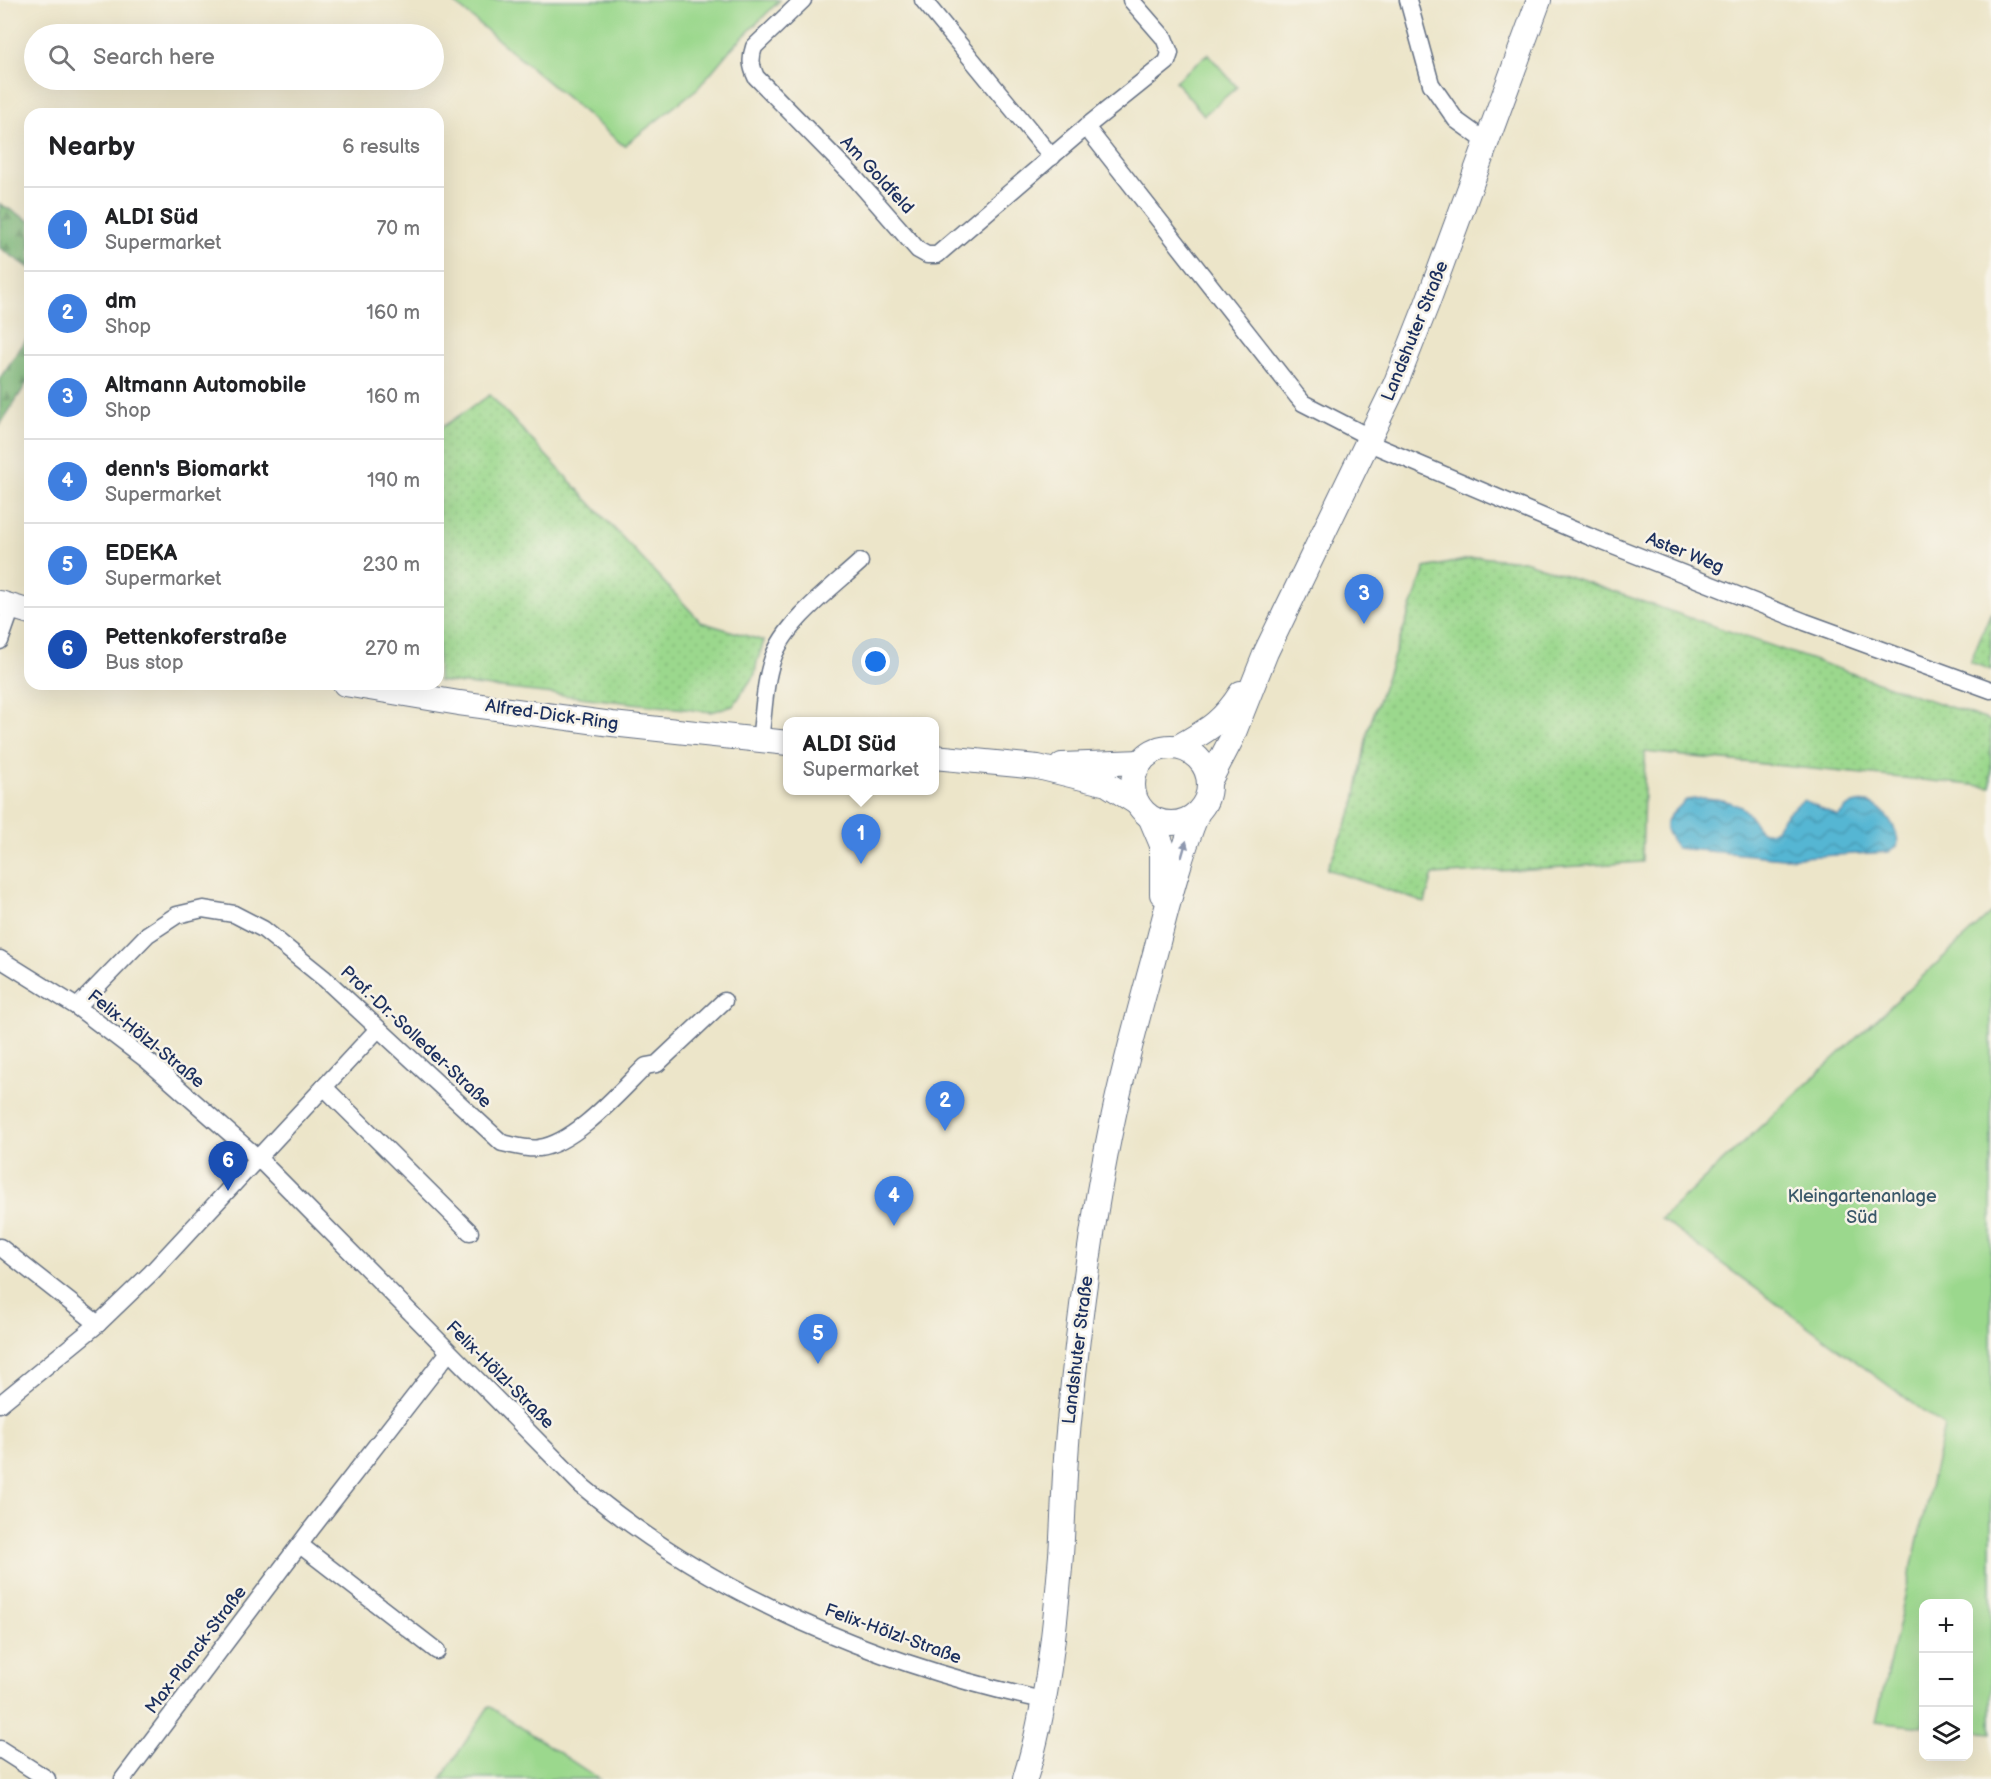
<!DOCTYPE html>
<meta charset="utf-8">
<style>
:root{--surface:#fff;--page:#f2f2f2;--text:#202124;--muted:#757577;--line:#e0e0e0;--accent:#1f6fb2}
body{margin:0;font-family:"Balsamiq Sans",sans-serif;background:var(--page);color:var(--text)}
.controls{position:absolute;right:18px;bottom:18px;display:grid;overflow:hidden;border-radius:12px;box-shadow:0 6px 24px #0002}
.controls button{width:54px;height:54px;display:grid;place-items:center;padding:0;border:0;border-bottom:2px solid var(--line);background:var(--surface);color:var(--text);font:30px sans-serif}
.you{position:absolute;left:876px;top:662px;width:21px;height:21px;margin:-15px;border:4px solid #fff;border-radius:50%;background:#1a73e8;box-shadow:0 0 0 9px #1a73e833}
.badge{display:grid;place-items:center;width:39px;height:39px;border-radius:50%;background:var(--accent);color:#fff;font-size:20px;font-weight:700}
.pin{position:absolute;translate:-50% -50px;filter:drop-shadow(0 2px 3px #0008)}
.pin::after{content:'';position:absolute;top:32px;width:21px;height:18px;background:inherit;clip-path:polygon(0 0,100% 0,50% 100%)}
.popup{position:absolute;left:783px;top:717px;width:156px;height:78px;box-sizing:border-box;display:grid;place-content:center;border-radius:12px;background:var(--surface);filter:drop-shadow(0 2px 4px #0005);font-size:20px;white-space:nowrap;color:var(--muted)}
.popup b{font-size:22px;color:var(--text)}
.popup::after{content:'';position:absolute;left:50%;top:100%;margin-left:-12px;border:12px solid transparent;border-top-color:var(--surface)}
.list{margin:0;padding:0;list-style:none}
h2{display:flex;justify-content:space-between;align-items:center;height:78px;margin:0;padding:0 24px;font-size:26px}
h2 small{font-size:20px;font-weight:400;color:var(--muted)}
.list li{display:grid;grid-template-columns:39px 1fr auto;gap:18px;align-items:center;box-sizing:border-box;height:84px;padding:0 24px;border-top:2px solid var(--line)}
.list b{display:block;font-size:22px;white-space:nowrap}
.list p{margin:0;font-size:20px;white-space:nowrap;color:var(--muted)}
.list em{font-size:20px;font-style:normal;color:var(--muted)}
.icon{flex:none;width:33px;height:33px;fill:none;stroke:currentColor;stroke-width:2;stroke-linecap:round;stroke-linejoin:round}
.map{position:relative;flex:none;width:1991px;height:1779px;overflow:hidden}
.search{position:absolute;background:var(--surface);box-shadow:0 6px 24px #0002;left:24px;top:24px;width:420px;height:66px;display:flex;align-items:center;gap:15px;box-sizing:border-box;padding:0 21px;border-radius:33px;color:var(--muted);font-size:22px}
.panel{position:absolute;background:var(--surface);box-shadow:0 6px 24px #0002;left:24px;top:108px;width:420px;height:582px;border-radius:18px}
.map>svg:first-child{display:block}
</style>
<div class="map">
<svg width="1991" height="1779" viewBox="0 0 1991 1779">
<defs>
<pattern id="grass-dots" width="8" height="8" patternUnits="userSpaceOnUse" patternTransform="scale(1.5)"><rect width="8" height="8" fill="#9bd88d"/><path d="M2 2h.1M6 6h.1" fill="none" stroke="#85ba7c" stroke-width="1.8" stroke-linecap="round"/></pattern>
<pattern id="forest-firs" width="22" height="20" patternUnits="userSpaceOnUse" patternTransform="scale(1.5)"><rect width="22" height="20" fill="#7cb878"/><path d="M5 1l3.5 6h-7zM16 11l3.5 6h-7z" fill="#659666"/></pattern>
<pattern id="water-waves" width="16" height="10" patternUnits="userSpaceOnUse" patternTransform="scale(1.5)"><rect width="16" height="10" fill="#55b6d3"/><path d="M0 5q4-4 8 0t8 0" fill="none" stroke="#4694ae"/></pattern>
</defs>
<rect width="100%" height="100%" fill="#f7f3e8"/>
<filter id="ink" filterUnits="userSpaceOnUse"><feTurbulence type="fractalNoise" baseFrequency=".0167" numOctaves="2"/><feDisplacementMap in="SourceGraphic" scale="12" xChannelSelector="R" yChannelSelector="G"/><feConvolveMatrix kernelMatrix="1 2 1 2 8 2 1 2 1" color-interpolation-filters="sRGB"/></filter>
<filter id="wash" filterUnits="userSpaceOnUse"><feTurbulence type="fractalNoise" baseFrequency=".008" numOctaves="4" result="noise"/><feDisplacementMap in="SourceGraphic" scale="24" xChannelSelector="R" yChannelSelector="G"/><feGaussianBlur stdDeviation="1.35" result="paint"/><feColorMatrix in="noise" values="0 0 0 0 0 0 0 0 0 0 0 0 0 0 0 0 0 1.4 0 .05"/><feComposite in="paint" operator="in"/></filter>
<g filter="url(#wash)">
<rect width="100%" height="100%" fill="#ece5c9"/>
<!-- grass -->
<g fill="url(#grass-dots)" stroke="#5b8476" stroke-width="1.5">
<path d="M490 395 701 622 764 641 757 662 755 674 733 706 711 712 438 681V430Z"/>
<path d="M1479 557 1524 561 1991 721V787L1645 752 1642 862 1433 875 1425 903 1327 869 1354 806 1368 730 1425 568Z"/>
<path d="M1991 612V670L1970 662Z"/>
</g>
<!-- forest -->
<g fill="url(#forest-firs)" stroke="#4c746b" stroke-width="1.5">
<path d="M0 204 30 221V268L0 248Z"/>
<path d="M30 334V378L0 425V378Z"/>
</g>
<!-- green -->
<g fill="#9bd88d" stroke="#5b8476" stroke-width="1.5">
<path d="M451 0H780L729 51 698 88 624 146Z"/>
<path d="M1208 54 1237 87 1204 115 1175 81Z"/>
<path d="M1991 913V1733L1969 1731 1968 1604H1924L1923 1727 1876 1722 1944 1426 1661 1219Z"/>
<path d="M489 1706 599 1779H441Z"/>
</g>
<!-- water -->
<path fill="url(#water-waves)" stroke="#387298" stroke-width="1.5" d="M1704 798C1718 799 1729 800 1741 807 1755 815 1755 840 1776 830 1782 816 1792 808 1804 800L1838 816C1844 810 1849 804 1857 803 1877 800 1889 816 1896 832 1897 837 1899 842 1897 846 1896 847 1890 851 1889 852L1783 858 1676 848 1666 830V823L1670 816 1686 800Z"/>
</g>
<g filter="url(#ink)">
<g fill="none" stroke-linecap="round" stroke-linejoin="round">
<defs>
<g id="street">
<path d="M803 0 754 47C750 59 751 66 756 77L856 179 918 250 927 255H937L1086 127 1167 62 1170 53 1164 38 1131 0"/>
<path d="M923 0 1052 157"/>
<path d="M1408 0 1431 84 1456 120 1488 143"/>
<path d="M1086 127 1297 396 1303 403 1371 438"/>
<path d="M1369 443 1588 536 1805 622 1991 690"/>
<path d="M0 641 12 607"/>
<path d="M760 740C764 713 764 683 773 658 786 621 833 587 860 562"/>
<path d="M0 959 77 1007 148 1061 258 1158 582 1486C711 1595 879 1665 1043 1700"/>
<path d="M77 1007 148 934 177 915 203 909 234 914 263 929 325 979 502 1143C513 1145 528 1150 539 1148 576 1143 620 1091 646 1066L657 1064 724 1001"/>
<path d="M324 1087 470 1232"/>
<path d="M0 1247 98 1324"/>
<path d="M0 1404 98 1324 151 1273 378 1029"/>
<path d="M300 1545 437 1651"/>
<path d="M0 1749 47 1779"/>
<path d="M123 1779 312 1528 449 1352"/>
</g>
<g id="secondary">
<path d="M0 603 30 612"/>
<path d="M345 684 459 703 612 724 788 743"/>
<circle cx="1171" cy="785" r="38"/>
<path d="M1178 747C1207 730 1222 723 1241 693"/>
<path d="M934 757 1038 767 1107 784 1137 803"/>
<path d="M1062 765 1141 762"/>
<path d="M1210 780 1231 740 1266 652 1395 385 1427 304 1539 0"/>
<path d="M1151 819 1162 845V894"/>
<path d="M1025 1779C1047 1707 1055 1630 1061 1555 1064 1511 1064 1466 1069 1422 1079 1319 1092 1215 1114 1114 1125 1063 1139 1012 1153 961 1166 912 1178 861 1197 814"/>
</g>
</defs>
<!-- street casing -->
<use href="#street" stroke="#646f83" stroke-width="19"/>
<!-- secondary casing -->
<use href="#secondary" stroke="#646f83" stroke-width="26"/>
<!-- street -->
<use href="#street" stroke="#fff" stroke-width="16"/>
<!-- secondary -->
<use href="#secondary" stroke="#fff" stroke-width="24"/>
</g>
<!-- one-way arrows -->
<defs><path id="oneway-solid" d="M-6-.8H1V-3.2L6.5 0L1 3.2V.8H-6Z" transform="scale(1.5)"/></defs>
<use fill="#8d97ae" href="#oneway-solid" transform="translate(1184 849) rotate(-74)"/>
</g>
<g text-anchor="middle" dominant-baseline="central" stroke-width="5" stroke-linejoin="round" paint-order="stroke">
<!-- street labels -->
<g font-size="18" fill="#1b2f5e" stroke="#f7f3e8">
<text transform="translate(877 175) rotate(47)">Am Goldfeld</text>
<text transform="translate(1415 331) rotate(-68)">Landshuter Straße</text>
<text transform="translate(1685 553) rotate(22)">Aster Weg</text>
<text transform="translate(552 715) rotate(8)">Alfred-Dick-Ring</text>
<text transform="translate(416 1037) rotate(43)">Prof.-Dr.-Solleder-Straße</text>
<text transform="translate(146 1039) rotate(39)">Felix-Hölzl-Straße</text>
<text transform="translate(1078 1350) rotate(-83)">Landshuter Straße</text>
<text transform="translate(500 1375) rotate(45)">Felix-Hölzl-Straße</text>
<text transform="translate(893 1634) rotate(20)">Felix-Hölzl-Straße</text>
<text transform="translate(196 1650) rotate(-53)">Max-Planck-Straße</text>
</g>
<!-- park labels -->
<g font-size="18" fill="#3b596a" stroke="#f7f3e8">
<text x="1862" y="1196">Kleingartenanlage<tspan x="1862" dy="21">Süd</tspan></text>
</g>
</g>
</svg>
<div class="controls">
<button>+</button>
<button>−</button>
<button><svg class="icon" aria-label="layers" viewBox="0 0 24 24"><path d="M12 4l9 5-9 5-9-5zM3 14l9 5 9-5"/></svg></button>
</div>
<div class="you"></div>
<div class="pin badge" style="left:861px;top:864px;background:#3f7fe0">1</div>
<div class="popup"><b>ALDI Süd</b>Supermarket</div>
<div class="pin badge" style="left:945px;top:1131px;background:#3f7fe0">2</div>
<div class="pin badge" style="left:1364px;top:624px;background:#3f7fe0">3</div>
<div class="pin badge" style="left:894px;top:1226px;background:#3f7fe0">4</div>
<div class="pin badge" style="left:818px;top:1364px;background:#3f7fe0">5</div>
<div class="pin badge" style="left:228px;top:1191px;background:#1a4fb4">6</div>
<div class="search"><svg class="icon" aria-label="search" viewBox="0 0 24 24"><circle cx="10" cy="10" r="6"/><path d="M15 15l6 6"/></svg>Search here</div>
<section class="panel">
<h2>Nearby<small>6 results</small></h2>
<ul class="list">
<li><span class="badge" style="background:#3f7fe0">1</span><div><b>ALDI Süd</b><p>Supermarket</p></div><em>70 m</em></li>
<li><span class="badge" style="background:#3f7fe0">2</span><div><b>dm</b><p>Shop</p></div><em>160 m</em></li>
<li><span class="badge" style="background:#3f7fe0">3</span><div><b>Altmann Automobile</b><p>Shop</p></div><em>160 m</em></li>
<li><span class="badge" style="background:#3f7fe0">4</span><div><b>denn's Biomarkt</b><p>Supermarket</p></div><em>190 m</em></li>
<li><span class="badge" style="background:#3f7fe0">5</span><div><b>EDEKA</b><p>Supermarket</p></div><em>230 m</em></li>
<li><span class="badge" style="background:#1a4fb4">6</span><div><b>Pettenkoferstraße</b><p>Bus stop</p></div><em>270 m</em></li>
</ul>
</section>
</div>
